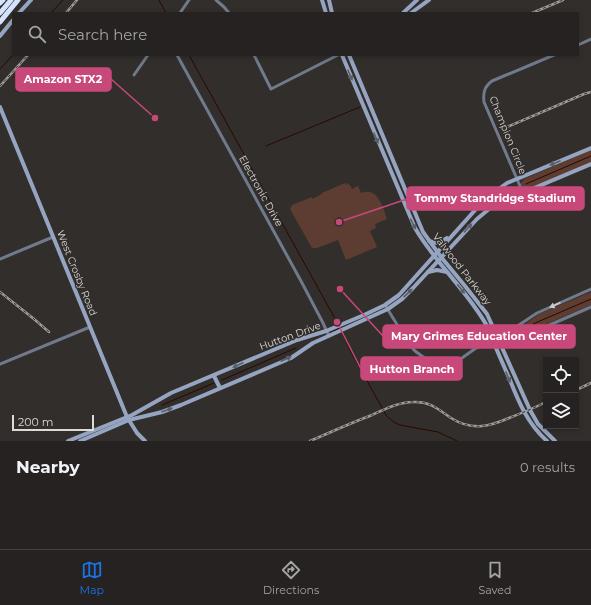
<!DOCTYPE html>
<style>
:root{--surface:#262221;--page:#322f2e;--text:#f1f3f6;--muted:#a4a4a5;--line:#423f3f;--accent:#1a73e8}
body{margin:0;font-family:Montserrat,sans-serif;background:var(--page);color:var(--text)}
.controls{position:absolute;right:12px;bottom:12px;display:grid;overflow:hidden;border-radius:0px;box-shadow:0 2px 6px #0003}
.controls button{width:36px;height:36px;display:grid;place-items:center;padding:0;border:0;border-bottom:1px solid var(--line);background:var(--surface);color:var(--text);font:20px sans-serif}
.scale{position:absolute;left:12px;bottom:10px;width:82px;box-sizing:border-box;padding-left:4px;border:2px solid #dddad9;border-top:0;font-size:11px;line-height:14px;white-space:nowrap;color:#dddad9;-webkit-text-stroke:3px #322e2c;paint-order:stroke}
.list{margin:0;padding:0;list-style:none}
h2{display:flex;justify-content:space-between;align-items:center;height:52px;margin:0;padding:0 16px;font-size:17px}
h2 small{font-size:13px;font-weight:400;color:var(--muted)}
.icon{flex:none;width:22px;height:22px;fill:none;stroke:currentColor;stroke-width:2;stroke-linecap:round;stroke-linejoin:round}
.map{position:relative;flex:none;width:591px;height:441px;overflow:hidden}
.search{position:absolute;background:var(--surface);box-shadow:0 2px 6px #0003;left:12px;right:12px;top:12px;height:44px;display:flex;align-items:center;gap:10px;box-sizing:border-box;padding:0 14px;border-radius:0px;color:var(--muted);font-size:15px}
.sheet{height:108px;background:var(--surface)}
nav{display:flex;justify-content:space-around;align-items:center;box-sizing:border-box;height:56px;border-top:1px solid var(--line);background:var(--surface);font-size:11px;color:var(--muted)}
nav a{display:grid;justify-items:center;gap:2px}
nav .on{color:var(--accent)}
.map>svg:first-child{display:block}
</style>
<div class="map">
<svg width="591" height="441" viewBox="0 0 591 441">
<rect width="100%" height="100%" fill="#322e2c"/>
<!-- green -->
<g fill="#5d3d31">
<path d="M591 150V163L527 190C523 189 521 187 521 183L524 179Z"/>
<path d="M345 183 346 185 348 183 349 185H350L352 189 358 186 361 193C378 186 383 208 387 219L375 224 376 228 370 231 377 247 346 260 338 240 317 248H312L290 209 292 205 312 197V199L322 194V193Z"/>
<path d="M591 292V305L539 327 520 331 502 338V337L520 328 539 314Z"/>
</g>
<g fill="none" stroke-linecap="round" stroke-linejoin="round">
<!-- stream -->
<g stroke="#2c0700" stroke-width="1">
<path d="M159 0 166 13"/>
<path d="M51 13 63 0"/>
<path d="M189 55 338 324"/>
<path d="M0 69 13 55"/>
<path d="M266 146 360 107"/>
<path d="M526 184 591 156"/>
<path d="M498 196 507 192"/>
<path d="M533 324 591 299"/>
<path d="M334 331 340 328"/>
<path d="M342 332 350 350 386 415C390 419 394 423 400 425L438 432 457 441"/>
<path d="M222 380 296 348"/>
<path d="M162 405 214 383"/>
</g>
<!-- street -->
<g stroke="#707a8c" stroke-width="3">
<path d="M216 0 224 7 229 13"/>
<path d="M180 13 189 0"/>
<path d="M578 45 591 39"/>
<path d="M177 55 301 281 322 321 329 336"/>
<path d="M254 55 271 89 338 55"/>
<path d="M134 75 148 55"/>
<path d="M523 193 484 102C483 93 484 87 492 81L554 55"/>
<path d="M0 259 53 237"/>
<path d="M385 305 409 344 415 351 426 359 434 362 442 363 452 361 462 358 476 348 493 341 497 336 510 331 537 313 591 289"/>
<path d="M493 341H499L513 336 545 327 591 307"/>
<path d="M0 364 90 327"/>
</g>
<!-- secondary -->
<g stroke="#95a5c1" stroke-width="4">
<path d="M322 0 326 13"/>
<path d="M329 0 332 13"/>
<path d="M19 13 31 0"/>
<path d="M403 13 417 0"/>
<path d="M411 13 429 0"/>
<path d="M0 36 13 20"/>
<path d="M342 55 415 228C435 263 467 290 487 326 494 344 502 362 510 380 519 403 528 424 547 441"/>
<path d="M349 55 423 232 441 257 465 286 487 314 530 410 538 424 555 441"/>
<path d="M0 107 127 417 137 433 145 441"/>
<path d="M429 241 437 243 447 238"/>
<path d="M428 272 437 270 447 272"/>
<path d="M214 376 220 388"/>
<path d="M68 441 132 415 171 393 297 340 326 331 364 315 385 305 399 295 485 199 507 183 591 148"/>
<path d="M80 441 129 420 162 412 181 405 291 358 313 343 388 309 402 299 413 288 477 219 489 209 506 200 591 164"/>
</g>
<!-- highway -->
<g stroke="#d4e4fe" stroke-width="5">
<path d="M0 3 3 0"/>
<path d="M0 13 11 0"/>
<path d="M0 22 18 0"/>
</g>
<defs>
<g id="rail">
<path d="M66 13 77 0"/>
<path d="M532 13 563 0"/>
<path d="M0 86 28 55"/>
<path d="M507 127 584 94 591 92"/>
<path d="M0 292 34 319 49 332"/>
<path d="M576 390 591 383"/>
<path d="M310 441C331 432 351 423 372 415 385 409 399 402 413 402 430 401 438 409 451 418 472 431 488 427 509 418 522 413 534 408 546 402"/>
</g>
</defs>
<!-- rail casing -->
<use href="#rail" stroke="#9e9b99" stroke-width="2.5"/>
<!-- rail -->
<use href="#rail" stroke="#322e2c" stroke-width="1" stroke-dasharray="3" stroke-linecap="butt"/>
</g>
<!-- one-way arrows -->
<defs><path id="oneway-solid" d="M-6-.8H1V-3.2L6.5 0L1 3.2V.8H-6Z"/></defs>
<g fill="#5a5e68">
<use href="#oneway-solid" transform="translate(350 75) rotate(67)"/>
<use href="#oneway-solid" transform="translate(376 138) rotate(67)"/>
<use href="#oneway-solid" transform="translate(555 163) rotate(157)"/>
<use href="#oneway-solid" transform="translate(413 224) rotate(63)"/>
<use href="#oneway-solid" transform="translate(468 228) rotate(-47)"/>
<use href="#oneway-solid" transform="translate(461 289) rotate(52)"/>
<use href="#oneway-solid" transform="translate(408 293) rotate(-44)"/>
<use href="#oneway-solid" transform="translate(286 359) rotate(-25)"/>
<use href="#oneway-solid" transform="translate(238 365) rotate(156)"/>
<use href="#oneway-solid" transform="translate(508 377) rotate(67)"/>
<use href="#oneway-solid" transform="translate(167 410) rotate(-20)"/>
</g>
<use fill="#cdcccd" href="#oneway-solid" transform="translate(555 305) rotate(156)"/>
<g text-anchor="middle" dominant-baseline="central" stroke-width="3" stroke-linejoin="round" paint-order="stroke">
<!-- street labels -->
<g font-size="10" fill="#dddad9" stroke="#322e2c">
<text transform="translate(508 135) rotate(68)">Champion Circle</text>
<text transform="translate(261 191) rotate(61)">Electronic Drive</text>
<text transform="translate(462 269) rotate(52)">Valwood Parkway</text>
<text transform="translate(77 273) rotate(68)">West Crosby Road</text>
<text transform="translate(290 336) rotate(-20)">Hutton Drive</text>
</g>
</g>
<!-- callouts -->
<path fill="none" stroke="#c9487a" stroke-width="1.5" d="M155 118L111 79M339 222L407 199M340 289L383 336M337 322L361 369"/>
<g fill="#c9487a" stroke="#322e2c" stroke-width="1.5">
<circle cx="155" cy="118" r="4"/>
<circle cx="339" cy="222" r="4"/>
<circle cx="340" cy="289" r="4"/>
<circle cx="337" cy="322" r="4"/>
</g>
<g fill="#c9487a" stroke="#c9487a" stroke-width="1.5">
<rect x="16" y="68" width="95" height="23" rx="4"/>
<rect x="407" y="187" width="177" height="23" rx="4"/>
<rect x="383" y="325" width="192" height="23" rx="4"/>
<rect x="361" y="357" width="101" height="23" rx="4"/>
</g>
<g font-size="11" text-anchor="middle" font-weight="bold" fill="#fff">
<text x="63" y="83">Amazon STX2</text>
<text x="495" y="202">Tommy Standridge Stadium</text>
<text x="479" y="340">Mary Grimes Education Center</text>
<text x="412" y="373">Hutton Branch</text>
</g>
</svg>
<div class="controls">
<button><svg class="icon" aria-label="locate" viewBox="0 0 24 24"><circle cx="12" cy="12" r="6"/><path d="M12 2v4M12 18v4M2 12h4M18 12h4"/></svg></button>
<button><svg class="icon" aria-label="layers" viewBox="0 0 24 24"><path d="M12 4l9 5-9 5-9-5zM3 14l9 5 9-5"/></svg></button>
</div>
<div class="scale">200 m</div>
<div class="search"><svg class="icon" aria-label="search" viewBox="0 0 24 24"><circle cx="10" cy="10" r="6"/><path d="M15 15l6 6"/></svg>Search here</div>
</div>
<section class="sheet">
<h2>Nearby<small>0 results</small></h2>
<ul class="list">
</ul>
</section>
<nav>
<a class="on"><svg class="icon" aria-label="map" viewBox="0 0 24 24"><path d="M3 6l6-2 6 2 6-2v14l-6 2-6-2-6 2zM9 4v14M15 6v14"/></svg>Map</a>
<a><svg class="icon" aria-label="directions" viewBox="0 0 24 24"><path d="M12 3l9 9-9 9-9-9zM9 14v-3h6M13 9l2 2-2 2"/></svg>Directions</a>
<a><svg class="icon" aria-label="saved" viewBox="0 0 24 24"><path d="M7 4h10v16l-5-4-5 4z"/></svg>Saved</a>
</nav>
